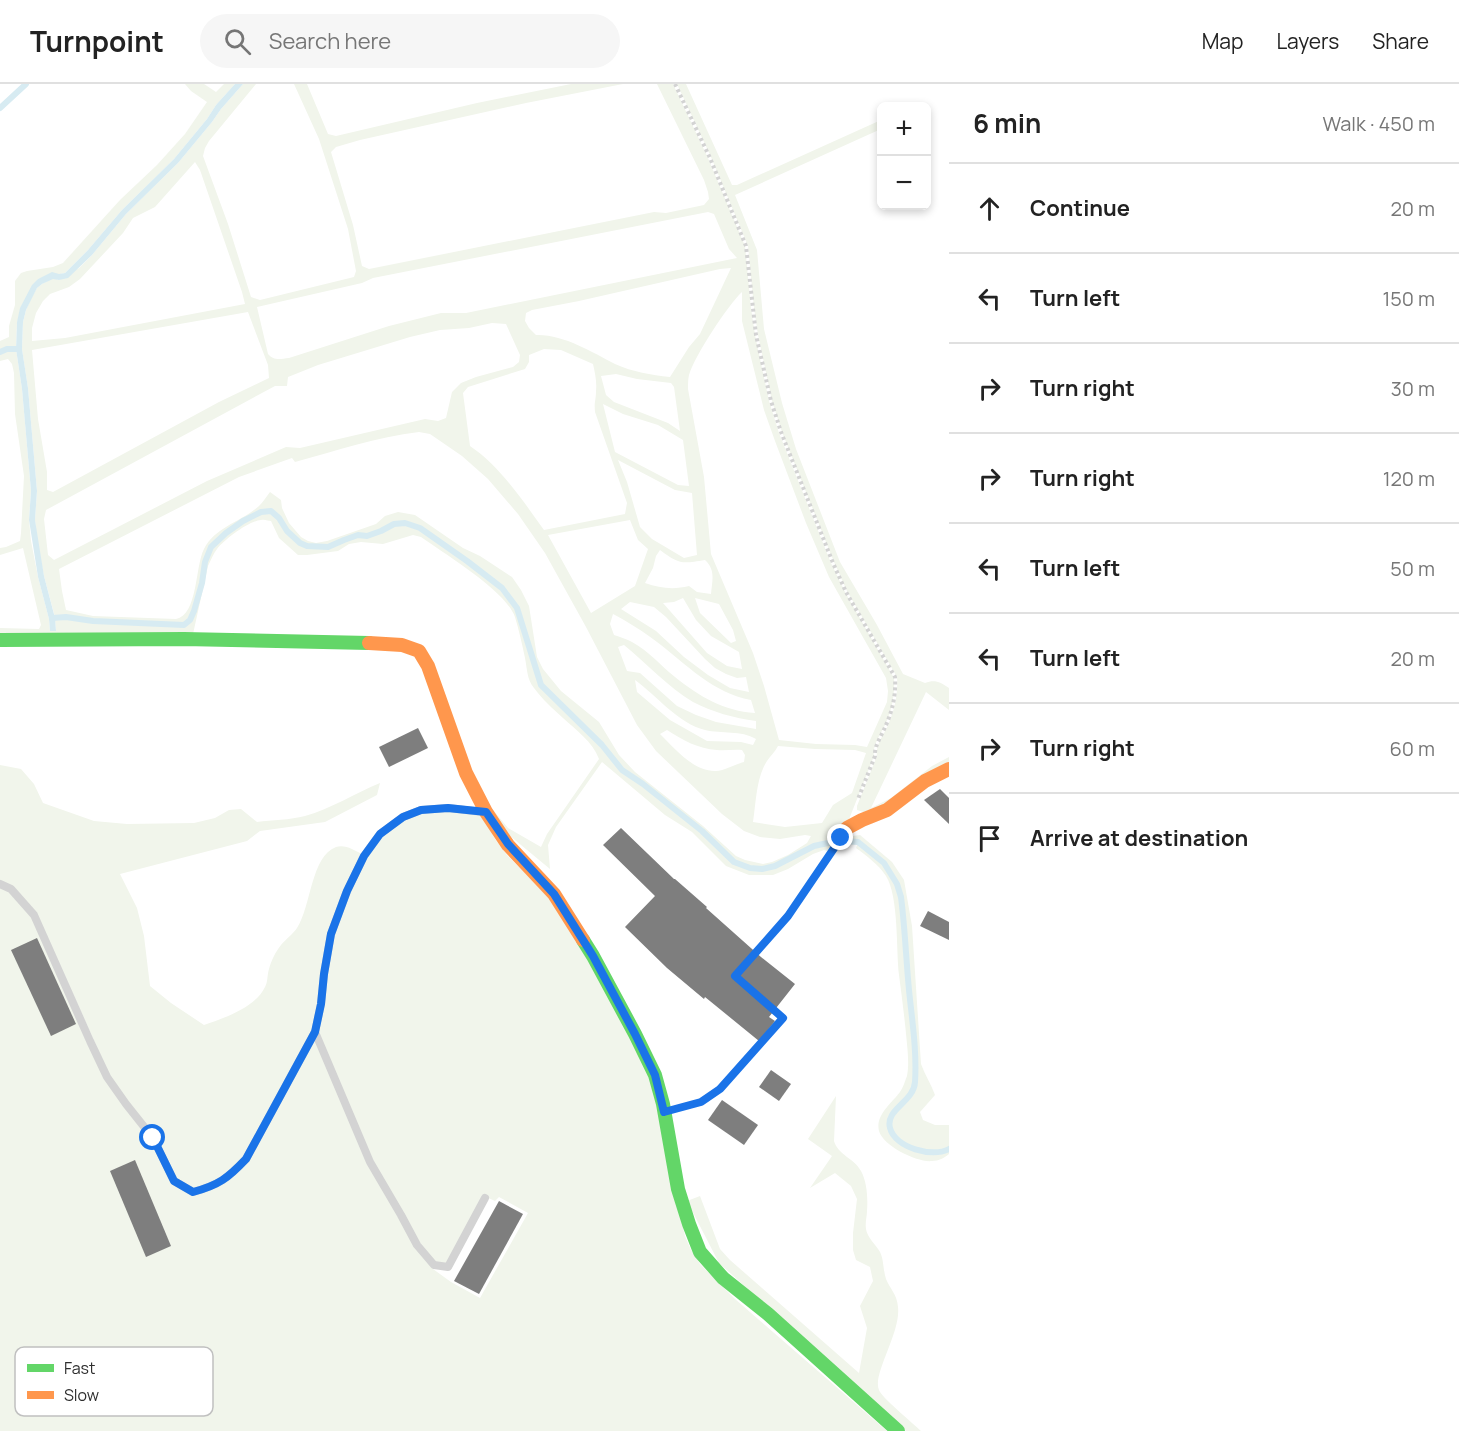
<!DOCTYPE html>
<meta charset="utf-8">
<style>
:root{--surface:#fff;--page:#f6f6f6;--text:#222;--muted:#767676;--line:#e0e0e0}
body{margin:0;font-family:Manrope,sans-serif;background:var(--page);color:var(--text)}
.controls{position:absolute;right:18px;top:18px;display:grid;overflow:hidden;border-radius:9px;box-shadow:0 3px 9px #0003}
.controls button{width:54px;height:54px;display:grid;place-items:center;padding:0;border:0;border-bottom:2px solid var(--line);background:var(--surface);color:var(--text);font:30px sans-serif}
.stop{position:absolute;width:18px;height:18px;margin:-14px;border:4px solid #1a73e8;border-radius:50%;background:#fff}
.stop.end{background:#1a73e8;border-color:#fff;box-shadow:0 2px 6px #0008}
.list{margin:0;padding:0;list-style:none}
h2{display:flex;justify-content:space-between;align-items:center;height:78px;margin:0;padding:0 24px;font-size:26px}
h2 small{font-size:20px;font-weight:400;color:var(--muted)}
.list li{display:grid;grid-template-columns:39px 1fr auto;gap:18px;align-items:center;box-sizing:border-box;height:90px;padding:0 24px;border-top:2px solid var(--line)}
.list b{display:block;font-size:22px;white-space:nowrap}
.list em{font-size:20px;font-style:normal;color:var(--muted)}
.icon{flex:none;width:33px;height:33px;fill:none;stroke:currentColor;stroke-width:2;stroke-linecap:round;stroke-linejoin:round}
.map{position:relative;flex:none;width:949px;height:1347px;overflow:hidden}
header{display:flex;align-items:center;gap:36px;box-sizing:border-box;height:84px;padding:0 30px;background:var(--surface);border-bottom:2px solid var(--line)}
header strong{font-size:28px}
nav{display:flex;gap:33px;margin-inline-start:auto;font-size:21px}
.search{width:420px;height:54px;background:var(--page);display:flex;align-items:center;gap:15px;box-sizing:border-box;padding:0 21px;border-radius:33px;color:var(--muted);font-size:22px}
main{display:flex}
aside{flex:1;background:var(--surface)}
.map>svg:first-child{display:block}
</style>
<header>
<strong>Turnpoint</strong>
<div class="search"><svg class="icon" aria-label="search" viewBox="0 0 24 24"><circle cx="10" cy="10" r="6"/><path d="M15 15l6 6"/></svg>Search here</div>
<nav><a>Map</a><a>Layers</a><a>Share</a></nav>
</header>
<main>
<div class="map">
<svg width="949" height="1347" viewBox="0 0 949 1347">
<rect width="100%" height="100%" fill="#fff"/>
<!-- green -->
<g fill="#f1f5eb" fill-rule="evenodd">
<path d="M185 0H204L216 8 224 0H235L216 21 207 35 174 75 122 126 88 166 65 189 38 195 17 238 16 263H6L0 266V257L9 253V242L15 221V197L21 189 27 187 53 183 63 179 120 116 157 81 185 50 207 18 191 7Z"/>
<path d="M243 0H256L209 57 205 64 203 72 228 140 251 213 260 216 354 193 356 187 348 145 319 55 294 0H307L328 50 336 52 477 19 571 0H623L526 19 360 56 336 63 331 68 353 141 362 182 369 185 654 128 666 129 704 121 709 115 708 108 704 96 657 0H673L708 74 745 162 751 224 755 251 769 317 779 349 831 479 845 508 894 594C895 610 892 626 885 641 881 650 872 661 874 672L846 743 838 756 832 755 814 760 774 781 763 783H750L735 777 703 746 623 685 603 660 542 600 518 523 503 503 468 475 421 443 405 437 394 438 381 446 367 450H358L344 454 328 461H307L300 458 289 446 280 433 272 426C257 427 245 434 233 442 225 448 214 455 209 464 199 483 201 527 183 539L93 536 66 531 55 533 44 492 37 457 35 436 37 407 28 304 22 265 23 238 26 226 31 214 37 204 42 200 53 194 59 196 79 184 92 171 126 130 178 79 212 38 221 25ZM195 78 200 86 242 208 245 220 65 254 32 257V244L36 229 43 217 50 210 69 203 80 195 123 149 133 134 155 123ZM708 128 714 130 729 165 737 174 466 229H441L389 242 289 274C280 275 274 277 268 270L257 223 362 199 373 194ZM731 184 700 250 689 263 670 293C651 291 633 288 615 280 592 268 563 250 536 251L529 244 525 237 526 229 532 226 579 217 720 185ZM742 208V237L764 326 775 357 806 439 829 493 886 594 888 607 887 618 867 663 855 661 816 660 779 656 764 602 753 569 711 470 704 393 688 305C688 300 688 295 689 291 695 271 728 221 742 208ZM248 228 268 281 269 294 219 318 53 408 47 406V388L38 335 32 266ZM492 239 506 240 520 271 519 278 513 283 476 293 461 299 452 308 446 334 438 337 425 335 300 364 286 363 207 397 54 476 48 471 44 435 46 426 275 302H287L288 293 318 281 410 253 440 246 469 244ZM544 265 561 266 593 280C595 289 597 298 596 307 596 316 594 318 595 328L627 419 625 430 544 446C523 417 500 382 470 362L463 309 468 303 525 285 529 278V271ZM616 290 637 295 671 299 674 303 680 347 668 339 614 318 606 311 601 292ZM603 320 623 330 658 341 683 356 689 402 678 401 615 368ZM419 348 430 350 462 372 488 395 518 430 545 469 586 543 637 641 656 667 722 730 744 747 760 753 780 755 805 751 811 752 807 759 788 771 772 778 763 780 745 776 736 772 703 742 635 688 619 671 599 638 561 607 543 585 537 573 529 522 521 506 512 493 480 472 463 464 415 431 398 428 385 432 376 440 327 457 316 459 308 457 301 453 289 439 282 424 281 416 270 408C267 412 263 418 259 422 241 438 215 443 204 465 195 482 198 531 176 535L93 532 66 526 62 507 59 485 239 393 292 374 295 378C335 367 377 353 419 348ZM618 376 675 406 692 409 697 471 684 474 652 455 640 443 627 398ZM630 436 638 456 648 465 635 502 591 529 548 451ZM660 466C679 480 681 480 705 476 716 486 712 497 711 510L697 508 689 502C673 506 660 504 645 499L653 484 656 472ZM683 514 696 536 711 552 739 568 742 585 727 582 707 569 663 519 674 518ZM695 514 719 520 733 546 736 557 731 559 700 529ZM630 518 654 523 666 533 705 575 715 584 726 590 737 594 746 593 749 608 730 604 708 591 684 573 656 547 621 525ZM613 530C628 538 644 548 657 558 687 581 713 609 751 616L755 629C724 627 700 613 675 593 661 582 649 567 632 558 627 555 620 553 614 551L610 540ZM624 561C646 579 669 604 693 618 712 628 734 634 756 637V645L716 638 696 631 677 622 640 589 627 587 618 563ZM635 596C656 611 679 640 705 646 722 650 741 646 756 655L753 661 741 658 707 657 670 636 637 608ZM667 646C683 656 698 665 717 666 725 667 734 665 742 666L745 671 744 678C736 680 723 687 716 687 694 688 674 664 660 650ZM778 662 815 665 855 666 866 669 852 709 833 721 822 739 785 743 753 738C756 719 756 694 767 677 770 672 775 668 778 662Z"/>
<path d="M677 0H686L732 101H737L881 36V45L735 111 757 166 764 245 782 319 796 365 840 478 877 541 903 590 925 599C935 595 940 598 949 604V626L926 608 871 724 891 714 932 682 949 673V680L926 692 897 715 870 730 857 726V722L877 672C875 661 884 651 888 641 895 625 898 610 897 593L847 507 834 478 782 348 772 317 758 251 754 224 748 162 711 73Z"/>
<path d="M16 265 22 305 31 407 29 436 31 457 38 493 49 535 50 547H56L55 536 66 534 93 539 184 542 191 537 195 527 204 500 206 478 212 464 227 450 244 438 261 430 271 429 278 435 286 448 299 461 307 464H328L345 457 358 453H367L382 448 394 441H405L419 446 467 478 501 505 515 525 540 601 601 662 621 687 642 702 701 748 733 780 749 786H763L775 783 815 763 837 758 830 768 824 766 813 770 788 785 773 791H749L726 782 692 748 665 731 602 678 556 743 548 761 550 785 504 747 484 715 508 744 541 763 547 750 599 675C592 657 577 647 563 634 553 625 542 615 534 604 527 596 527 584 525 574 522 560 519 546 515 533 506 507 445 470 421 453L413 451 383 460 361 458 349 460 338 467 307 471H298L279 454 271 437C268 437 265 435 261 436 249 437 225 455 217 465 213 470 211 476 208 482L193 550H0V544L39 545 41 541 23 464 0 471V464L6 463 20 457 21 449 24 392 15 330 14 289 12 280 8 275 0 277V269L7 266Z"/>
<path d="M0 681 21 685 34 700 43 719 94 737 127 740 194 739 215 734 229 726 241 725 257 738C272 736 290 736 305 732 331 725 355 709 380 699L377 711 325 738 260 747 247 757 120 790 137 824 144 852 150 902 171 919 204 941C224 934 255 924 265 903 268 898 267 891 269 885 271 877 276 867 281 861 286 855 293 850 297 844 311 823 311 772 336 763 345 760 354 766 362 770L344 806 312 947 244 1073C227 1091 217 1098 194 1105L176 1095 110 992 37 830 0 797Z"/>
<path d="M447 727 482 731 495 755 507 771 547 812 575 851 624 936 649 987 656 1006 661 1032 674 1107 685 1152 691 1166 700 1180 735 1215 887 1347H0V803L9 808 32 833 87 959 105 995 123 1021 150 1056 172 1099 193 1112C220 1103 229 1097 249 1077L315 953 368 1078 414 1162 433 1185 451 1198 480 1214 528 1129 499 1113 495 1117 484 1112 447 1181 435 1179 418 1160 373 1076 318 949 324 920 327 891 334 851 349 809 367 773 382 752 404 736 422 729Z"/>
<path d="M860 751 892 778 904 796 912 842 921 980C925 991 931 1000 935 1011L920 1028 923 1036 935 1041H949V1063L944 1066 934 1068 918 1066 903 1058 892 1046 891 1037 893 1031 909 1016 915 1008 916 1000V958L903 813 899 799 885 777 859 756H844L846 753Z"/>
<path d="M858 759C890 786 897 791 902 834L913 959V1000C910 1017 888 1024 888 1039 888 1063 931 1078 949 1067V1070C944 1074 939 1077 932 1077 918 1079 883 1062 879 1047 875 1031 892 1019 900 1008 903 1004 905 997 907 992 909 981 908 971 907 960 905 937 902 914 899 891 896 866 899 813 886 792 879 781 867 772 856 764Z"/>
<path d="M836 1012 834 1057C838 1071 854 1074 861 1087 867 1098 868 1114 867 1127 867 1132 865 1139 866 1145 867 1153 876 1161 880 1168 884 1176 883 1186 886 1195 890 1205 897 1210 898 1223 901 1249 872 1290 879 1306 881 1313 914 1340 921 1347H906L719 1179 687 1117 700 1112 720 1165 730 1176 859 1289 867 1244 860 1222 873 1197 870 1183 856 1176 853 1166V1149L857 1115 851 1102 835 1089 810 1104 832 1072 808 1055Z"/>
</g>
<!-- water -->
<path fill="#d7ebf2" d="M235 0H243L221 25 212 38 178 79 126 130 92 171 68 194 59 196 53 195 42 200 37 204 26 226 23 238 22 265 28 304 37 407 35 436 44 492 55 534 56 547H50L49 535 38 493 29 436 31 407 22 305 16 265 17 238 20 224 32 201 38 195 52 188 59 190 65 189 88 166 122 126 174 75 207 35 216 21Z"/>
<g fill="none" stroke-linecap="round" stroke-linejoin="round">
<!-- stream -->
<g stroke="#d7ebf2" stroke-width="6">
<path d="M0 24 26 0"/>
<path d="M0 268 7 265H19"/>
<path d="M52 534 66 533 93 537 184 541 190 536 194 527 202 499 205 478 211 463 226 449 243 437 261 428 271 427 279 434 287 447 300 459 307 462 328 463 344 456 358 451 367 452 381 447 394 440 405 439 420 444 467 477 502 504 517 524 541 601 602 661 622 686 643 700 702 747 734 778 750 784 762 785 775 782 814 762 837 757"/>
<path d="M843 757 858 758 884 779 897 800 901 813C905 844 906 875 909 906 912 936 917 967 915 998 914 1018 885 1025 890 1044 895 1064 933 1074 949 1065"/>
</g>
</g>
<!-- building -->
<g fill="#7e7e7e">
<path d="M418 644 428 664 389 683 379 663Z"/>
<path d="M940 705 949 714V740L924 716Z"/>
<path d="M621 744 674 795H675L707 823 706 824 761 873 795 900 769 933 775 937 759 957 705 913 704 915 667 884 625 843 655 812 603 761Z"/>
<path d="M928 827 949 838V856L920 842Z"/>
<path d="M37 854 76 940 51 952 11 866Z"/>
<path d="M771 986 791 1000 779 1017 759 1003Z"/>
<path d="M722 1016 758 1041 744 1061 708 1036Z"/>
<path d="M135 1076 171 1162 146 1173 110 1087Z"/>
<path d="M499 1117 523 1130 479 1210 454 1197Z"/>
</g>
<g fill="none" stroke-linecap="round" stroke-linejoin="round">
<!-- path -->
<g stroke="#d3d3d3" stroke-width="4" stroke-dasharray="3 3" stroke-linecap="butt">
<path d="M675 0 710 74 746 162 756 251 771 317 781 348 833 479 846 508 895 593C896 610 893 625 886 641 882 651 874 662 875 672L858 715"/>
<path d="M684 1023 701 1018 720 1005 783 934 735 892 787 832 838 760"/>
</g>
<!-- lane -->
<g stroke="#d3d3d3" stroke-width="8">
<path d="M0 800 11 805 34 831 90 957 107 993 126 1020 153 1054 174 1097 193 1108C219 1101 228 1094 246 1075L315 948 321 920 324 890 331 850 347 807 364 772 380 750 403 733 421 726 448 724 483 728"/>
<path d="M315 948 370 1078 401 1131 417 1161 434 1181 448 1183 485 1114"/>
</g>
<!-- fast -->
<g stroke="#63d668" stroke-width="14">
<path d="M0 556 184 555 369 559"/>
<path d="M583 856 593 872 635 950 655 991 663 1020 678 1105 689 1140 700 1168 723 1194 768 1230 898 1347"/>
</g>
<!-- slow -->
<g stroke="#ff974d" stroke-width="14">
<path d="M369 559 402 561 419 567 428 582 466 689 486 728 508 761 554 810 583 856"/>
<path d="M847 744 862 736 887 726 925 697 949 685"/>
</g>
</g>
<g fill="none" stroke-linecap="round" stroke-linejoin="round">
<!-- route -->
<path stroke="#1a73e8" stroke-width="8" d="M153 1054 174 1097 193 1108C219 1101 228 1094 246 1075L315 948 321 920 324 890 331 850 347 807 364 772 380 750 403 733 421 726 448 724 486 728 508 760 554 810 593 872 635 950 655 991 664 1028 701 1018 720 1005 783 934 735 892 788 832 841 754"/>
</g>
<!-- legend -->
<rect x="15" y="1263" width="198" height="69" rx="9" fill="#fff" stroke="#c0c0c0" stroke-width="1.5"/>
<rect x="27" y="1280" width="27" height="8" fill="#63d668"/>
<rect x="27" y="1307" width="27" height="8" fill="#ff974d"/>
<g font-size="16" fill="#2e2e2e">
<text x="64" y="1290">Fast</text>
<text x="64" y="1317">Slow</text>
</g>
</svg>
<div class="controls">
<button>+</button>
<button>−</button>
</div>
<div class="stop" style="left:153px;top:1054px"></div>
<div class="stop end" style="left:841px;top:754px"></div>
</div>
<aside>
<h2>6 min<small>Walk · 450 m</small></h2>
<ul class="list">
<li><svg class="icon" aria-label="ahead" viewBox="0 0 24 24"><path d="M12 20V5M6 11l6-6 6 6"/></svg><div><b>Continue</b></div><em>20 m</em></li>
<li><svg class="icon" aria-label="left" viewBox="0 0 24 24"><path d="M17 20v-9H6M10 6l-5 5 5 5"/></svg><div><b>Turn left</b></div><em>150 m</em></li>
<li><svg class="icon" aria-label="right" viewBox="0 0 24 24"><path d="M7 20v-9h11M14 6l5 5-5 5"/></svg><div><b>Turn right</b></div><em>30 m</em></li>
<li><svg class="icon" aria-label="right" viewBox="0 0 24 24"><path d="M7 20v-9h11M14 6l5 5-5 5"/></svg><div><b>Turn right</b></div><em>120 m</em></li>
<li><svg class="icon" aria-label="left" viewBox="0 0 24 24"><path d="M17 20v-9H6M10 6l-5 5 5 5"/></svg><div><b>Turn left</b></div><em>50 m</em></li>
<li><svg class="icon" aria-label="left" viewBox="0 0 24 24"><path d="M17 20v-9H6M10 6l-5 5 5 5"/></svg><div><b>Turn left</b></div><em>20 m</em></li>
<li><svg class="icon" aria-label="right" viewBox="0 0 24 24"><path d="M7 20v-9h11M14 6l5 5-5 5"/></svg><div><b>Turn right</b></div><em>60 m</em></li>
<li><svg class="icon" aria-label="arrive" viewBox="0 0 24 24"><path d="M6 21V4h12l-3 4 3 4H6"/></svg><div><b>Arrive at destination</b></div></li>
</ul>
</aside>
</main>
